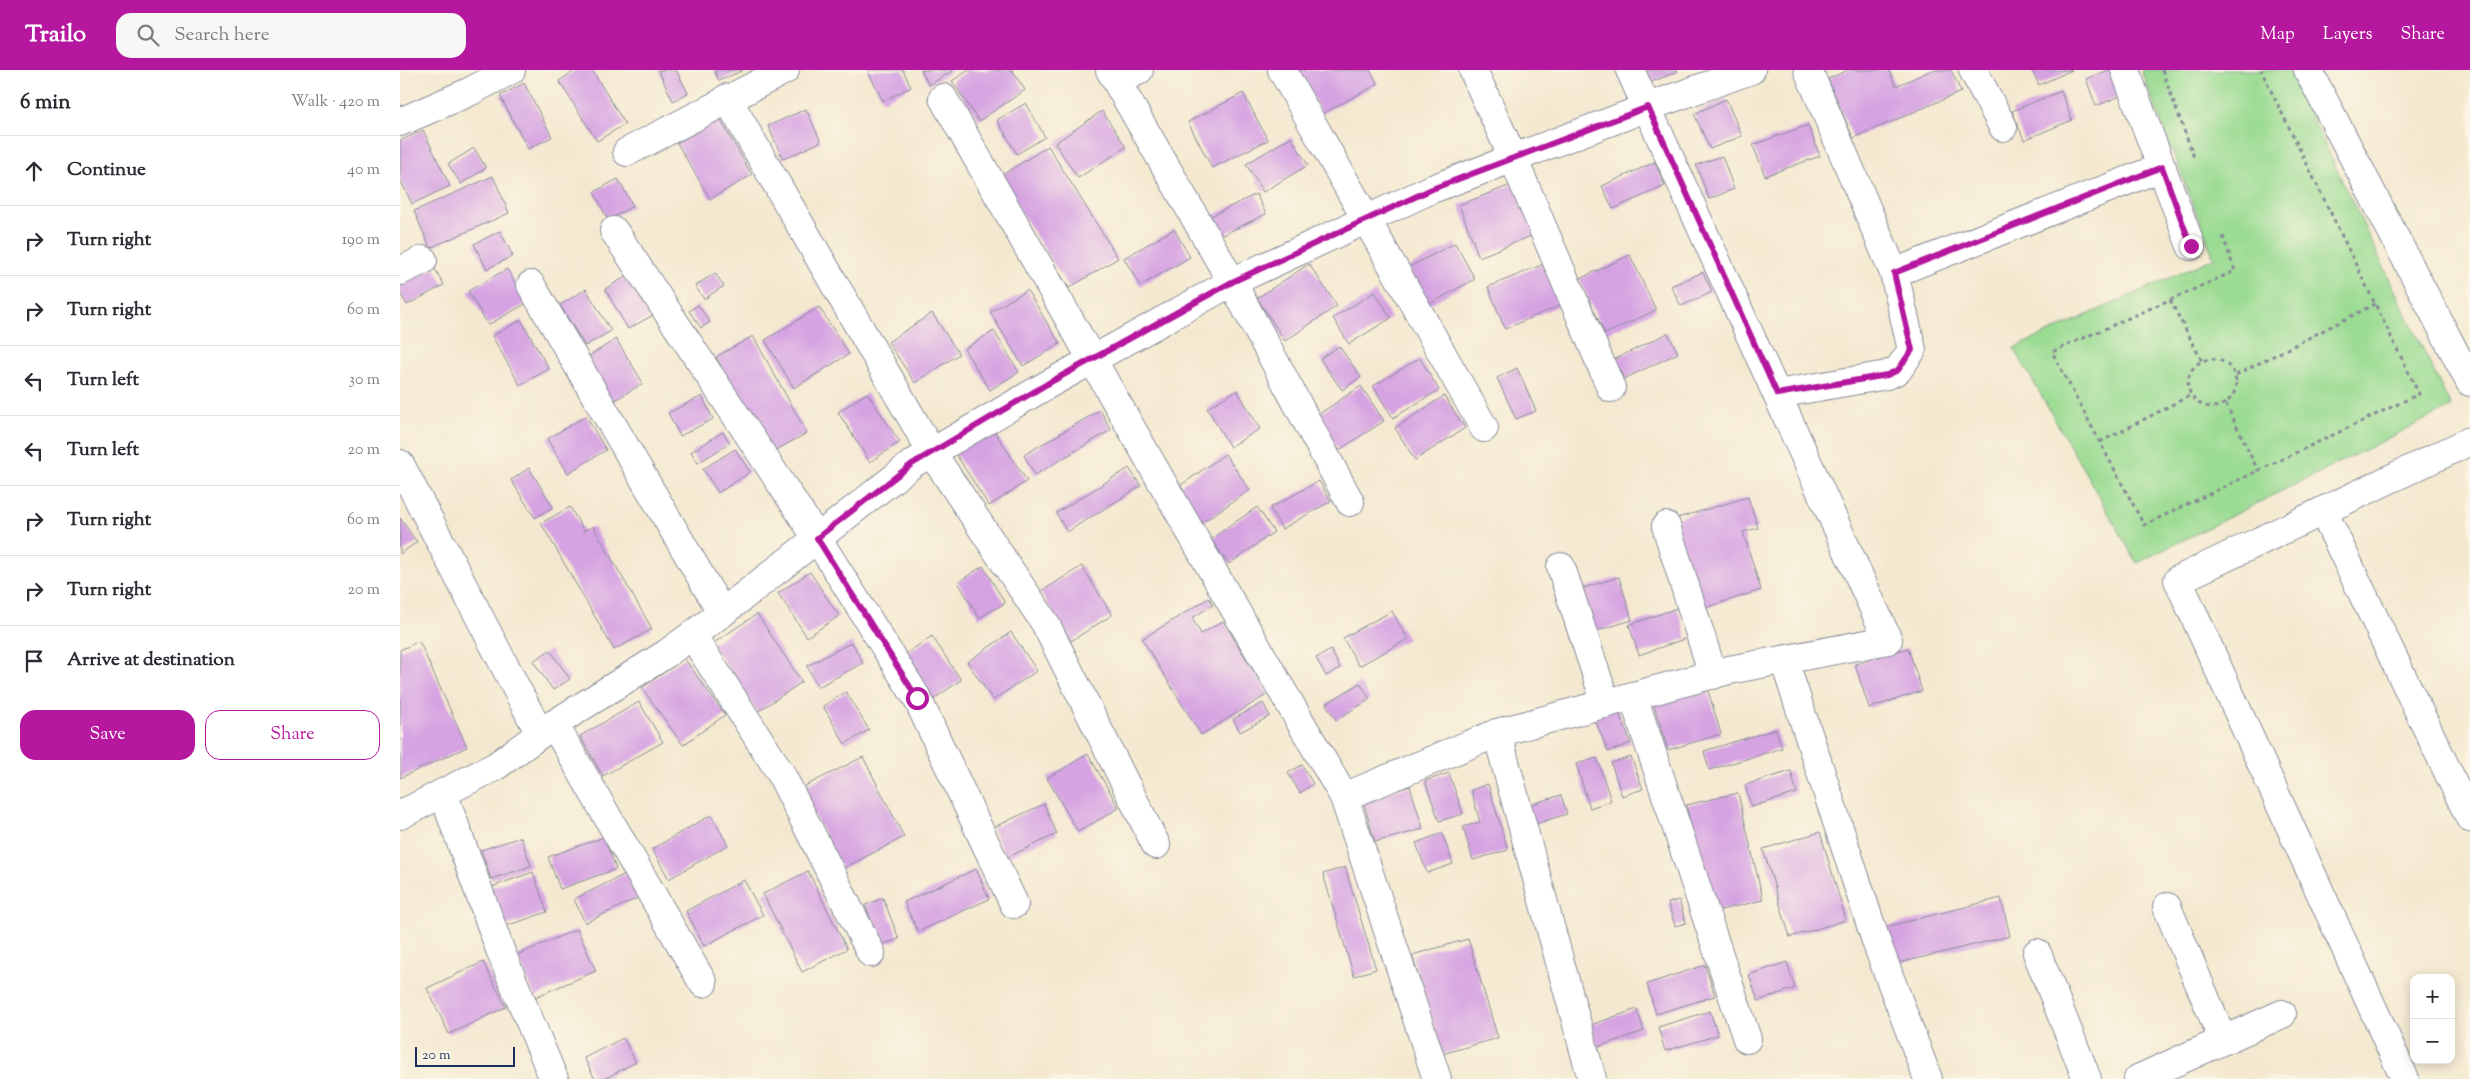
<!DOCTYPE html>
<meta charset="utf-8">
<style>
:root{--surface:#fff;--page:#f7f7f7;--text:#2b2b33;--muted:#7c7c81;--line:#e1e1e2;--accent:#b5179e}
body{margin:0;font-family:"Sorts Mill Goudy",serif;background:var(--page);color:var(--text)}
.controls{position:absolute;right:15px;bottom:15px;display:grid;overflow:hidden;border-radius:10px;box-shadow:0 2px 12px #0003}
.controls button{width:45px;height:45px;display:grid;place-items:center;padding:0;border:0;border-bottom:1px solid var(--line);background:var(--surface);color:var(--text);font:25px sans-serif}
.scale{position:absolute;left:15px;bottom:12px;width:100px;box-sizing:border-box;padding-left:5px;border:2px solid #1b2f5e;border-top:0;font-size:14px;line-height:18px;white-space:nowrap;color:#1b2f5e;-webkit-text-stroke:4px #fcf5e5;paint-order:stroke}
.stop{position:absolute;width:15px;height:15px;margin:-11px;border:4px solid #b5179e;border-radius:50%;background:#fff}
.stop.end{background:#b5179e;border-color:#fff;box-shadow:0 1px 5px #0008}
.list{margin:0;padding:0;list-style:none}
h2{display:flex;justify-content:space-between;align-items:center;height:65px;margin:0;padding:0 20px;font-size:21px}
h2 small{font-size:16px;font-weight:400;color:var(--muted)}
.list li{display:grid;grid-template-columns:32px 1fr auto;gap:15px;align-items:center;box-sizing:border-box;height:70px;padding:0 20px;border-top:1px solid var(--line)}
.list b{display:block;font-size:19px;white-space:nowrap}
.list em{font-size:16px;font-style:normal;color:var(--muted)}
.actions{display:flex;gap:10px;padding:15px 20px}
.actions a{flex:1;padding:11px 0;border:1px solid var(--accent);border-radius:15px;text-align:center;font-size:18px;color:var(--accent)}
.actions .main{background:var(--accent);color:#fff}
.icon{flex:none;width:28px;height:28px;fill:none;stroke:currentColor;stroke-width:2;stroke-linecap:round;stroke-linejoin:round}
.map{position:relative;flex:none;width:2070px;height:1009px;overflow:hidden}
header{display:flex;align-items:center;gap:30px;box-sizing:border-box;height:70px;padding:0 25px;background:var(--accent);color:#fff}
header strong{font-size:24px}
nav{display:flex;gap:28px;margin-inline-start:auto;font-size:18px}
.search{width:350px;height:45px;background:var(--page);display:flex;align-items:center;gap:12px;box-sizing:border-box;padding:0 18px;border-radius:15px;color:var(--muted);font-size:19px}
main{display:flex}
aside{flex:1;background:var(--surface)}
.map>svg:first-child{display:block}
</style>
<header>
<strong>Trailo</strong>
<div class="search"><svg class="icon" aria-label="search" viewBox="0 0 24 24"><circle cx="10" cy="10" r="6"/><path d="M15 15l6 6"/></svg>Search here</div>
<nav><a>Map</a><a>Layers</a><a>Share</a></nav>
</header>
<main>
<aside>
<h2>6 min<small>Walk · 420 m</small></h2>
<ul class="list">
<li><svg class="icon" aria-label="ahead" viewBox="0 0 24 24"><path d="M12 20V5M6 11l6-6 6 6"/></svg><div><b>Continue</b></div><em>40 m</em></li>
<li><svg class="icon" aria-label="right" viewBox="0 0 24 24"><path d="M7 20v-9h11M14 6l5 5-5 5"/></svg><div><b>Turn right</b></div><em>190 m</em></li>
<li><svg class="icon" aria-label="right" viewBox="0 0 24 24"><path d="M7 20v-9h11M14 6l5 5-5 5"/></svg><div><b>Turn right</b></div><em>60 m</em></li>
<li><svg class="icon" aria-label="left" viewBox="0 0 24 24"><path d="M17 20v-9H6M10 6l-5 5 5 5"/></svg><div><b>Turn left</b></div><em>30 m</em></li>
<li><svg class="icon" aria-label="left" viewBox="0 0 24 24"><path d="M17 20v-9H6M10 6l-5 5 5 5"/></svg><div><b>Turn left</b></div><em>20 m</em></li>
<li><svg class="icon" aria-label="right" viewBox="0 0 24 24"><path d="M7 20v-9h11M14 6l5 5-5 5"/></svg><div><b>Turn right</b></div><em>60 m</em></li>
<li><svg class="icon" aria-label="right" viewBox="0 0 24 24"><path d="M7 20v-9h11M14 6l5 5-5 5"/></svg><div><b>Turn right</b></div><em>20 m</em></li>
<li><svg class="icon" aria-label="arrive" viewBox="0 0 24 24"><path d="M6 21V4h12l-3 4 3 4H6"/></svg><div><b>Arrive at destination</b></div></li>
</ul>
<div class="actions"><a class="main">Save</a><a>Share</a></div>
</aside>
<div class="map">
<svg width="2070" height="1009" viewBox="0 0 2070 1009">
<rect width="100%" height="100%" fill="#fcf5e5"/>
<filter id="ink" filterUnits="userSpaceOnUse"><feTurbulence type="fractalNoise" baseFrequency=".02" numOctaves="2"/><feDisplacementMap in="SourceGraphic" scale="10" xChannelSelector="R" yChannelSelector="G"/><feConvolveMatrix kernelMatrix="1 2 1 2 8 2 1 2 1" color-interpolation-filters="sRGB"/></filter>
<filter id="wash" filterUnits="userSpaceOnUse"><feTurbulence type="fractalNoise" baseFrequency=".0096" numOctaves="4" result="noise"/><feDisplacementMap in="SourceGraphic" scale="20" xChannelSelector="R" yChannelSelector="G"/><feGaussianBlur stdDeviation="1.12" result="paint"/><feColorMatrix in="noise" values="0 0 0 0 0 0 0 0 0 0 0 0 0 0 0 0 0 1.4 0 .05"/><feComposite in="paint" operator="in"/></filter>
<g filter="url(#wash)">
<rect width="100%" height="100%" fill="#f4e9d0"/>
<!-- green -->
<path fill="#9bdc93" stroke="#5b8678" d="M1741 0H1889L2051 337 1737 493 1614 278 1814 188Z"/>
<g id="blocks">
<!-- building -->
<g fill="#d5a2e2">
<path d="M176 0H192L225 54 197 71 159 11Z"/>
<path d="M258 0H276L288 23 273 31Z"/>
<path d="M314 0H343L319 11Z"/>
<path d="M467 0H503L511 17 483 31Z"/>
<path d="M521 0H554L529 15Z"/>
<path d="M569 0H612L625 20 579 51 552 11Z"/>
<path d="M898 0H970L978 14 922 44Z"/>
<path d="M1246 0H1277V2L1251 12Z"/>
<path d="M1448 0H1489L1496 16 1532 0H1551L1561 22 1453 68 1428 9Z"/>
<path d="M1632 0H1672L1639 15Z"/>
<path d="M1709 0H1713L1723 25 1696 36 1686 9Z"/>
<path d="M124 13 152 67 128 79 100 26Z"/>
<path d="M1661 21 1672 50 1624 70 1612 41Z"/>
<path d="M843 23 868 70 812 98 788 52Z"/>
<path d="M1326 29 1342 66 1310 79 1294 44Z"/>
<path d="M626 33 645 67 617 84 597 50Z"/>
<path d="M406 39 421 72 383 89 368 56Z"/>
<path d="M702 41 726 77 678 108 655 73Z"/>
<path d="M320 49 352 105 310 129 277 73Z"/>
<path d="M1408 55 1420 86 1365 106 1353 75Z"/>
<path d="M23 60 50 116 12 134 0 109V71Z"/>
<path d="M891 67 908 95 863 122 846 94Z"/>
<path d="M648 76 718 188 669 218 599 107Z"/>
<path d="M74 78 86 98 61 114 48 94Z"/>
<path d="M1322 86 1334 119 1309 129 1296 95Z"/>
<path d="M1255 92 1265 116 1213 139 1202 116Z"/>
<path d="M93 106 109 143 30 178 14 141Z"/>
<path d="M218 109 233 136 208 150 194 122Z"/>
<path d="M1116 113 1136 164 1079 187 1059 135Z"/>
<path d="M856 124 866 144 814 169 805 149Z"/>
<path d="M774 159 790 187 740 216 724 188Z"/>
<path d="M100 161 113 186 87 199 74 174Z"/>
<path d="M1055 173 1075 209 1028 235 1007 198Z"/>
<path d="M1230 185 1256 240 1205 264 1179 209Z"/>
<path d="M909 194 937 236 885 271 857 228Z"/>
<path d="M1144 194 1161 235 1105 259 1088 217Z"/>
<path d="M34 197 44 215 7 235 0 223V216Z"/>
<path d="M107 199 127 233 88 255 68 221Z"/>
<path d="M1303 202 1312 222 1281 236 1271 216Z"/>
<path d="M232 203 255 244 228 259 205 219Z"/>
<path d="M315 203 324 216 304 229 295 216Z"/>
<path d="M186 219 211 261 185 276 160 235Z"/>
<path d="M627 220 660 274 623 296 590 242Z"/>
<path d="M975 222 991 248 949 274 933 248Z"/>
<path d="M298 235 310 252 301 258 289 241Z"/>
<path d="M419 237 449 284 394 318 365 270Z"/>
<path d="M532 243 559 284 515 313 488 272Z"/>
<path d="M121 250 149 299 120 315 92 266Z"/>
<path d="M594 261 619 302 590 320 564 279Z"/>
<path d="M1268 263 1278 283 1224 309 1215 289Z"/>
<path d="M353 266 407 363 369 384 316 287Z"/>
<path d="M216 269 243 313 210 333 183 290Z"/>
<path d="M939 276 961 307 942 320 920 289Z"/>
<path d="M1020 288 1039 320 993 348 973 316Z"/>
<path d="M1117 298 1136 341 1116 349 1097 308Z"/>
<path d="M961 316 984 351 939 380 916 346Z"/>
<path d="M837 320 860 359 830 377 807 338Z"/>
<path d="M467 323 500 372 470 392 438 342Z"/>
<path d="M302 326 313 349 280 366 268 343Z"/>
<path d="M1044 326 1065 358 1015 390 995 358Z"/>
<path d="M700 340 711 360 635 405 624 385Z"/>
<path d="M186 346 206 380 168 403 147 369Z"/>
<path d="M593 359 627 411 589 436 555 383Z"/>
<path d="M323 362 330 373 298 393 291 382Z"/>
<path d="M335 379 350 402 318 423 303 399Z"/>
<path d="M825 384 850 420 801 453 777 418Z"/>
<path d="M129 398 153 437 135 448 111 410Z"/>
<path d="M729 398 741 416 667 462 656 443Z"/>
<path d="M919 411 931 431 882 459 870 438Z"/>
<path d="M1348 427 1358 458 1343 462 1361 520 1301 539 1274 449Z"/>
<path d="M170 437 184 461 193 456 252 559 214 580 141 453Z"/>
<path d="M857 437 874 462 829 494 811 469Z"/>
<path d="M0 448 17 472 0 484Z"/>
<path d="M583 496 605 533 579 548 558 512Z"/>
<path d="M682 496 712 545 671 571 640 522Z"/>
<path d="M410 502 439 546 407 567 378 523Z"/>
<path d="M1219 507 1232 550 1193 562 1180 519Z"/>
<path d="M809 528 813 535 792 548 801 564 823 551 868 624 801 665 742 569Z"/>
<path d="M1277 538 1287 568 1239 585 1229 555Z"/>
<path d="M992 541 1008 569 959 596 943 568Z"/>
<path d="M357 544 402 612 357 642 312 574Z"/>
<path d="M611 562 637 601 593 630 567 592Z"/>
<path d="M532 566 561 610 531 631 501 587Z"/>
<path d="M19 571 67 677 0 708V580Z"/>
<path d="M452 572 463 593 418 617 407 596Z"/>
<path d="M1508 578 1522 621 1469 638 1455 594Z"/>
<path d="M150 580 170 609 153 620 133 591Z"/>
<path d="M931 580 940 598 926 606 916 588Z"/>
<path d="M284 588 325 645 283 675 242 618Z"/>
<path d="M960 613 970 629 936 650 926 634Z"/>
<path d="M1307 617 1321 664 1268 680 1253 633Z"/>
<path d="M446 622 469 660 445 674 423 636Z"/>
<path d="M239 632 263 672 203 706 180 666Z"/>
<path d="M863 633 870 646 840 662 833 649Z"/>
<path d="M1217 638 1231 673 1208 682 1194 647Z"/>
<path d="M1376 659 1382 678 1309 700 1304 681Z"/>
<path d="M688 684 719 738 678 762 647 708Z"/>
<path d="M463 687 504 767 442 799 401 718Z"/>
<path d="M1231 687 1243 719 1222 726 1211 693Z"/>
<path d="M1197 688 1211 731 1190 738 1176 694Z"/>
<path d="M902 695 913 714 900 723 888 703Z"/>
<path d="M1391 701 1397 723 1351 737 1345 715Z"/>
<path d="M1049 703 1063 744 1039 751 1025 711Z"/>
<path d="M1088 714 1108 780 1073 790 1063 757 1080 752 1071 720Z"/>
<path d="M1010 716 1023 759 975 772 963 730Z"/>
<path d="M1338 723 1363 830 1312 842 1286 735Z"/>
<path d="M1161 725 1167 744 1132 755 1126 736Z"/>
<path d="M644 734 657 764 606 788 592 758Z"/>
<path d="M311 745 328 775 269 809 252 779Z"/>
<path d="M1420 762 1446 850 1390 867 1363 779Z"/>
<path d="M1042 763 1053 794 1027 803 1016 773Z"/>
<path d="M121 767 131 796 91 809 81 780Z"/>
<path d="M204 767 216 799 160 819 148 787Z"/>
<path d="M945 797 976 899 954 906 923 804Z"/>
<path d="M576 799 589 829 518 862 504 832Z"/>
<path d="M232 801 244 825 185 853 174 829Z"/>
<path d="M408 801 447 879 402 902 363 824Z"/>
<path d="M133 802 147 842 100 858 86 819Z"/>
<path d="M344 810 363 845 304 876 286 841Z"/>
<path d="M483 828 499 869 481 875 465 835Z"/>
<path d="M1601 828 1610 866 1491 895 1481 858Z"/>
<path d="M1279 830 1286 853 1275 856 1268 833Z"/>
<path d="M177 859 196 901 135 927 117 885Z"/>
<path d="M1068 869 1098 968 1042 984 1012 885Z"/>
<path d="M83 892 106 937 49 964 27 918Z"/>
<path d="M1387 892 1395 918 1358 931 1349 905Z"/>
<path d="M1305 895 1315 926 1256 944 1247 914Z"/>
<path d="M1237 939 1244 961 1198 977 1190 955Z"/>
<path d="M1310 941 1318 965 1265 981 1258 957Z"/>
<path d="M223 968 236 992 204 1009H195L184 988Z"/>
</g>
</g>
</g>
<g filter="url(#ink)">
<use href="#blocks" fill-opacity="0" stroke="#888c97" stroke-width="1"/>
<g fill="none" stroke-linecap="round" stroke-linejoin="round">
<defs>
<g id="street">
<path d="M710 0 832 212 950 432"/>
<path d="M882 0 1084 358"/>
<path d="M1073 0 1113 88 1211 318"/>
<path d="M1573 0 1603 57"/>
<path d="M1725 0 1791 176"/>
<path d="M1908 0 2070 312"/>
<path d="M717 12 739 0"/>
<path d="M327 28 532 383 645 553 756 775"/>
<path d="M543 28 815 505 944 727 1037 1009"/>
<path d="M0 52 69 22 111 0"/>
<path d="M227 82 385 0"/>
<path d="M214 161 417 468 517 628 614 834"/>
<path d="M0 201 23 190"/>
<path d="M1494 203 1762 97"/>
<path d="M131 215 322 543"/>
<path d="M1377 324 1487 305 1498 300 1512 280 1494 203 1408 0"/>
<path d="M0 394 140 664"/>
<path d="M1923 441 2070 748"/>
<path d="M1266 456 1313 605"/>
<path d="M1161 497 1206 634"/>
<path d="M292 565 380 702 471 883"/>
<path d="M1384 590 1477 874 1528 1009"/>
<path d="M1233 626 1347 969"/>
<path d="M154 654 303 913"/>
<path d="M1097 663 1192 1009"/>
<path d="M43 723 102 885 154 1009"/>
<path d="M944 727 1097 663 1329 600 1488 570 1230 0"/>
<path d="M0 745 96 696 154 654 266 584 322 543 512 394 647 315 832 212 1032 119 1259 33 1351 0"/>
<path d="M1767 837 1823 970"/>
<path d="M1637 883 1687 1009"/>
<path d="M1738 1009 1882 944"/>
<path d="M2005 1009 1778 510 2070 371"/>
</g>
</defs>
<!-- street casing -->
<use href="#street" stroke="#888c97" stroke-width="30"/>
<!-- path -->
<g stroke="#888c97" stroke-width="3" stroke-dasharray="4 4" stroke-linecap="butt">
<path d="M1762 0 1795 90"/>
<path d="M1823 166 1835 201 1652 282 1744 455 2019 324 1861 0"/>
<path d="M1770 230 1802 291"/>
<circle cx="1812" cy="313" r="24"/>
<path d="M1836 305 1975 234"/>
<path d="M1826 334 1858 401"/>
<path d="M1700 372 1791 325"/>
</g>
<!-- street -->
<use href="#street" stroke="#fff" stroke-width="28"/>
</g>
</g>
<g fill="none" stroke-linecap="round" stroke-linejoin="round" filter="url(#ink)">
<!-- route -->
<path stroke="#b5179e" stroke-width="6" d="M517 628 417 468 512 394 647 314 832 212 1032 119 1248 37 1377 324 1487 305 1498 300 1512 280 1494 203 1762 97 1791 176"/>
</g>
</svg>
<div class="controls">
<button>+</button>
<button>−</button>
</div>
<div class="scale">20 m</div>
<div class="stop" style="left:517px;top:628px"></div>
<div class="stop end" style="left:1791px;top:176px"></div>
</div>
</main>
